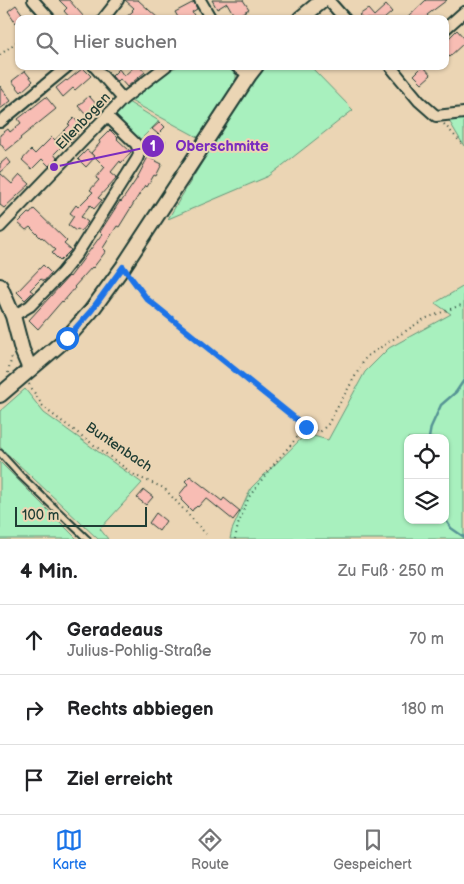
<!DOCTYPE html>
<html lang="de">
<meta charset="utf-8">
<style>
:root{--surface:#fff;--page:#f2f2f2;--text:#202124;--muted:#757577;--line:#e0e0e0;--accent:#1a73e8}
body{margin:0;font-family:"Balsamiq Sans",sans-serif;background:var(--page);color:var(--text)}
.controls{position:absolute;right:15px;bottom:15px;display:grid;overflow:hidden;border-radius:10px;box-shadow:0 1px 4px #0004}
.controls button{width:45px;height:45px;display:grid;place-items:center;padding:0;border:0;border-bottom:1px solid var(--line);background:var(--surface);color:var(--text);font:25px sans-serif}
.scale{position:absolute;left:15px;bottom:12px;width:132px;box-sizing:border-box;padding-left:5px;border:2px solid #1f3d34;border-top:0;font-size:14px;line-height:18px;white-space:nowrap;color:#1f3d34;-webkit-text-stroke:4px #ebd5b4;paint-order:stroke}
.stop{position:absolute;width:15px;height:15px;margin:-11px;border:4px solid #1a73e8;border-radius:50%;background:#fff}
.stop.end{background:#1a73e8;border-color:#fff;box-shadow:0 1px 5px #0008}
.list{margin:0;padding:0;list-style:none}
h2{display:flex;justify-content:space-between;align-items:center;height:65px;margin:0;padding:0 20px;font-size:21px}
h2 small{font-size:16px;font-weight:400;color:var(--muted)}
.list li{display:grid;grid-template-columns:32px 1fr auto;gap:15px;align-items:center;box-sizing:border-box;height:70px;padding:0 20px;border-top:1px solid var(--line)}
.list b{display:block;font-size:19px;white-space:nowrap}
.list p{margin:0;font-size:16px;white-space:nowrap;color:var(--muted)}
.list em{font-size:16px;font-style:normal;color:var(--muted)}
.icon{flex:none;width:28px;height:28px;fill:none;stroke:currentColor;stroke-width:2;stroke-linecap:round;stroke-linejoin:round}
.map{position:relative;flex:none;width:464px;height:539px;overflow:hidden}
.search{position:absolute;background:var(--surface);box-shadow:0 1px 4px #0004;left:15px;right:15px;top:15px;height:55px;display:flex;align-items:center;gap:12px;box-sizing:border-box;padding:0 18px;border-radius:10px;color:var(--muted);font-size:19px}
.sheet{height:275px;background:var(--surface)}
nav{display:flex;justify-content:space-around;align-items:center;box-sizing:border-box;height:70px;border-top:1px solid var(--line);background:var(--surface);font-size:14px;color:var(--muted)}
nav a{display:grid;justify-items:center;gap:2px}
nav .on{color:var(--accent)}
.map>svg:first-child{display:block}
</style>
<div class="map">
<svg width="464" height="539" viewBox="0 0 464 539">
<rect width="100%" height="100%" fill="#ebd5b4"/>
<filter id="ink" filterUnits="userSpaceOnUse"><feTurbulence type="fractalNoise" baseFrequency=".02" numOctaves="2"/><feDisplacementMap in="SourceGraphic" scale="10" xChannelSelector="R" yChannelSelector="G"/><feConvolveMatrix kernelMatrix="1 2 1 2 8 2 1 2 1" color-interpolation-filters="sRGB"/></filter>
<g filter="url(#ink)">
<!-- green -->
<g fill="#a8f0be" stroke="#649679" fill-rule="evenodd">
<path d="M178 66H225L236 72V83L201 139 129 100 172 69Z"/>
<path d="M264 66H310L353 110 269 176 168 219 252 79Z"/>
<path d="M128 102 159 121 138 142 116 120 117 113Z"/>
<path d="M464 118V146L448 119Z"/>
<path d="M464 286V539H230L232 530 251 488 306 434 328 440 365 372 389 348 451 314 435 303ZM408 438H445V520H408Z"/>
<path d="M25 389 44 413 142 483 100 529 108 539H98L0 447V411Z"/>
<path d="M0 462 77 539H0Z"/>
</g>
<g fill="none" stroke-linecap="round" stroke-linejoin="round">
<!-- stream -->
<g stroke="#579495" stroke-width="2.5">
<path d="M429 438 431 427 441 405 456 392 464 380"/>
<path d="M445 519 451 528 464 537"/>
</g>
</g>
<!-- building -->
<g fill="#f8bdb4" stroke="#1f3d34">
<path d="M59 0H69L84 17 82 19 76 18 71 19 64 11 67 8Z"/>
<path d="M125 0H138L159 19H124L133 11 132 10 134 8Z"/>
<path d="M212 0H243L249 9 235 17 227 3 217 9Z"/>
<path d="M426 0H447L427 15 430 19H406Z"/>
<path d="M194 2 197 9 192 12 196 19H179L175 12Z"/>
<path d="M16 5 23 15V17L19 19V21L16 23 8 11Z"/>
<path d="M386 5 392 12 384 19H363L359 15 368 9 374 16Z"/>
<path d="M457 30 464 38V43L449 57 445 52V42Z"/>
<path d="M135 66H140L145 72 127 87 120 79 117 82 112 76 119 69 124 76Z"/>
<path d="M423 66 431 75 422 83 414 75Z"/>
<path d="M83 68 91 76 75 90 73 88 63 97 56 88 66 80 67 81Z"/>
<path d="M25 71 33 81 21 92 12 81Z"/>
<path d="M0 86 11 101 0 109Z"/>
<path d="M89 96 97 105 86 115 78 106Z"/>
<path d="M46 97 56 109 20 138 21 139 6 151 0 143V135L8 129 10 132 21 123 18 119Z"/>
<path d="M74 118 81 126 76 131 78 134 70 142 68 140 54 154 57 158 49 166 42 159 32 169 22 160 31 150 35 154 52 137 55 140 70 125 68 124Z"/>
<path d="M160 122 165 127 158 134 166 142 158 151 150 143 158 134 152 129Z"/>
<path d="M110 130 118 138 117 139 131 152 121 163 120 161 111 172 117 177 98 198 102 200 94 209 90 205 81 217 88 222 81 231 77 229 76 231 68 225 74 216 70 213 76 205 78 207 93 192 90 190 99 180 96 178 105 167 91 153 100 143 99 141Z"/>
<path d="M87 150 95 157 86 167 78 159Z"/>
<path d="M148 157 162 164 156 176 154 175 147 187 145 185 119 227 117 226 103 248 106 251 93 268 92 267 74 287 75 288 63 302 62 301 38 329 29 320 69 276 70 277 102 234 100 232 120 201 121 202 136 180Z"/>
<path d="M7 158 11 163 0 173V164Z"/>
<path d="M0 173 12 184 20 175 30 184 4 208 0 205Z"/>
<path d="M34 209 67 241 64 244 71 250 60 261 52 253 56 250 42 237 41 238 30 227 26 230 18 223 28 213 30 214Z"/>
<path d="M43 265 51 273 44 281 41 279 30 290 33 292 25 300 17 292Z"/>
<path d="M190 476 222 501 224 498 240 511 233 520 206 498 198 507 197 506 195 508H194L192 511 181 500 182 498 179 495 188 484 185 481Z"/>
<path d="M144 490 153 497 146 505 137 498Z"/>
<path d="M156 513 166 521 159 531 149 523Z"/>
</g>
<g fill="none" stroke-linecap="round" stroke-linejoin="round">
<defs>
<path id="lane" d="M0 453 20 475 87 539"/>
<g id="street">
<path d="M33 0 50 19"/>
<path d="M200 0 211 19"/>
<path d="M328 0 345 19"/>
<path d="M103 19 118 0"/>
<path d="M445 29 464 12"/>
<path d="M94 66 123 99"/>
<path d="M236 66 249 75"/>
<path d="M390 66 419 101 436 116 464 113"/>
<path d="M0 122 68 66"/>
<path d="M0 227 123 99 166 66"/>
<path d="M13 316 30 306 62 273 77 254 137 159C140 153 139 150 136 144L107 116"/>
</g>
<g id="secondary">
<path d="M300 19 323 0"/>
<path d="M0 286 13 316 22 350 30 369"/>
<path d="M0 395 67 338 91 311 123 267 249 75 256 66"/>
</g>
</defs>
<!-- lane casing -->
<use href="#lane" stroke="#1f3d34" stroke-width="9"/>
<!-- street casing -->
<use href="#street" stroke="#1f3d34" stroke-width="14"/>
<!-- secondary casing -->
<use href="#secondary" stroke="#1f3d34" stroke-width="18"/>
<!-- path -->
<g stroke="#1f3d34" stroke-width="2" stroke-dasharray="1 4" stroke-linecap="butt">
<path d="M0 55 19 40"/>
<path d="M444 124 464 146"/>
<path d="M129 275 147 299 308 429 320 432 328 424 366 357 424 319 464 304"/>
<path d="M8 373 12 356"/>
<path d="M29 384 42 405 48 411 136 476 164 488 206 534"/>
<path d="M235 539 238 525 249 497 269 470 306 427"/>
</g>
<!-- lane -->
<use href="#lane" stroke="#ebd5b4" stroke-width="5"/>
<!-- street -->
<use href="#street" stroke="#ebd5b4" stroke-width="10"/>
<!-- secondary -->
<use href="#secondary" stroke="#ebd5b4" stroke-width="14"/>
</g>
</g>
<g fill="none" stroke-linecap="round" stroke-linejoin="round" filter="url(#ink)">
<!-- route -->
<path stroke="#1a73e8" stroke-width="6" d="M67 338 91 311 123 267 147 299 306 427"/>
</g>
<g text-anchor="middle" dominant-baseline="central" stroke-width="4" stroke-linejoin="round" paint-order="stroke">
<!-- street labels -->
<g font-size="14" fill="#1f3d34" stroke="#ebd5b4">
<text transform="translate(83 121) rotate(-47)">Ellenbogen</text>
<text transform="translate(119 447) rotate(34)">Buntenbach</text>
</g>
</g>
<!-- callouts -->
<path fill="none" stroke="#7b2cbf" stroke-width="2" d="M54 167L153 146"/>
<g fill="#7b2cbf" stroke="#ebd5b4" stroke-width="2">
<circle cx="54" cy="167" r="5"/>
<circle cx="153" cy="146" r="12"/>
</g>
<g font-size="15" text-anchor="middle" font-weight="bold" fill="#fff">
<text x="153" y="151">1</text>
</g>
<g font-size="15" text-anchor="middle" font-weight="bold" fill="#7b2cbf" stroke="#ebd5b4" stroke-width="4" stroke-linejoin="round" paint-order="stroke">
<text x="222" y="151">Oberschmitte</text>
</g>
</svg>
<div class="controls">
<button><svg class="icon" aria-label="locate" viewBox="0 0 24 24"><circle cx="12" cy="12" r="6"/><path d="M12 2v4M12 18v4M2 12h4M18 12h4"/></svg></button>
<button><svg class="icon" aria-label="layers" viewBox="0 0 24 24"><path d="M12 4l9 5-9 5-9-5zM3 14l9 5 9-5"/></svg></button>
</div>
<div class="scale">100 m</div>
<div class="stop" style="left:67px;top:338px"></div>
<div class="stop end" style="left:306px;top:427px"></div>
<div class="search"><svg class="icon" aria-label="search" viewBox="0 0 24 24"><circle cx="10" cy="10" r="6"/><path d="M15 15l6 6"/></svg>Hier suchen</div>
</div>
<section class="sheet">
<h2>4 Min.<small>Zu Fuß · 250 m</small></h2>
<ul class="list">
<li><svg class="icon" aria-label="ahead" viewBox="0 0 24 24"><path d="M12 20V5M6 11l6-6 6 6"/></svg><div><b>Geradeaus</b><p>Julius-Pohlig-Straße</p></div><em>70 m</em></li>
<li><svg class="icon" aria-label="right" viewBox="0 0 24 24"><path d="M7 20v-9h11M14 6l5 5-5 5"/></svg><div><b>Rechts abbiegen</b></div><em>180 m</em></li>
<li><svg class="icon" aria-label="arrive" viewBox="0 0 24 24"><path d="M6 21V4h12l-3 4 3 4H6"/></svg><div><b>Ziel erreicht</b></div></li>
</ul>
</section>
<nav>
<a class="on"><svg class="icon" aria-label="map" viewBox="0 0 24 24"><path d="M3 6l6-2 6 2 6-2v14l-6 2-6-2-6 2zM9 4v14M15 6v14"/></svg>Karte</a>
<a><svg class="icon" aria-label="directions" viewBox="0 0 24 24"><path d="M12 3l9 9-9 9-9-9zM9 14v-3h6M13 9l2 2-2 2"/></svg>Route</a>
<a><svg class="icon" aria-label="saved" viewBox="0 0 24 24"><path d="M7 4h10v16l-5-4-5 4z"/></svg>Gespeichert</a>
</nav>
